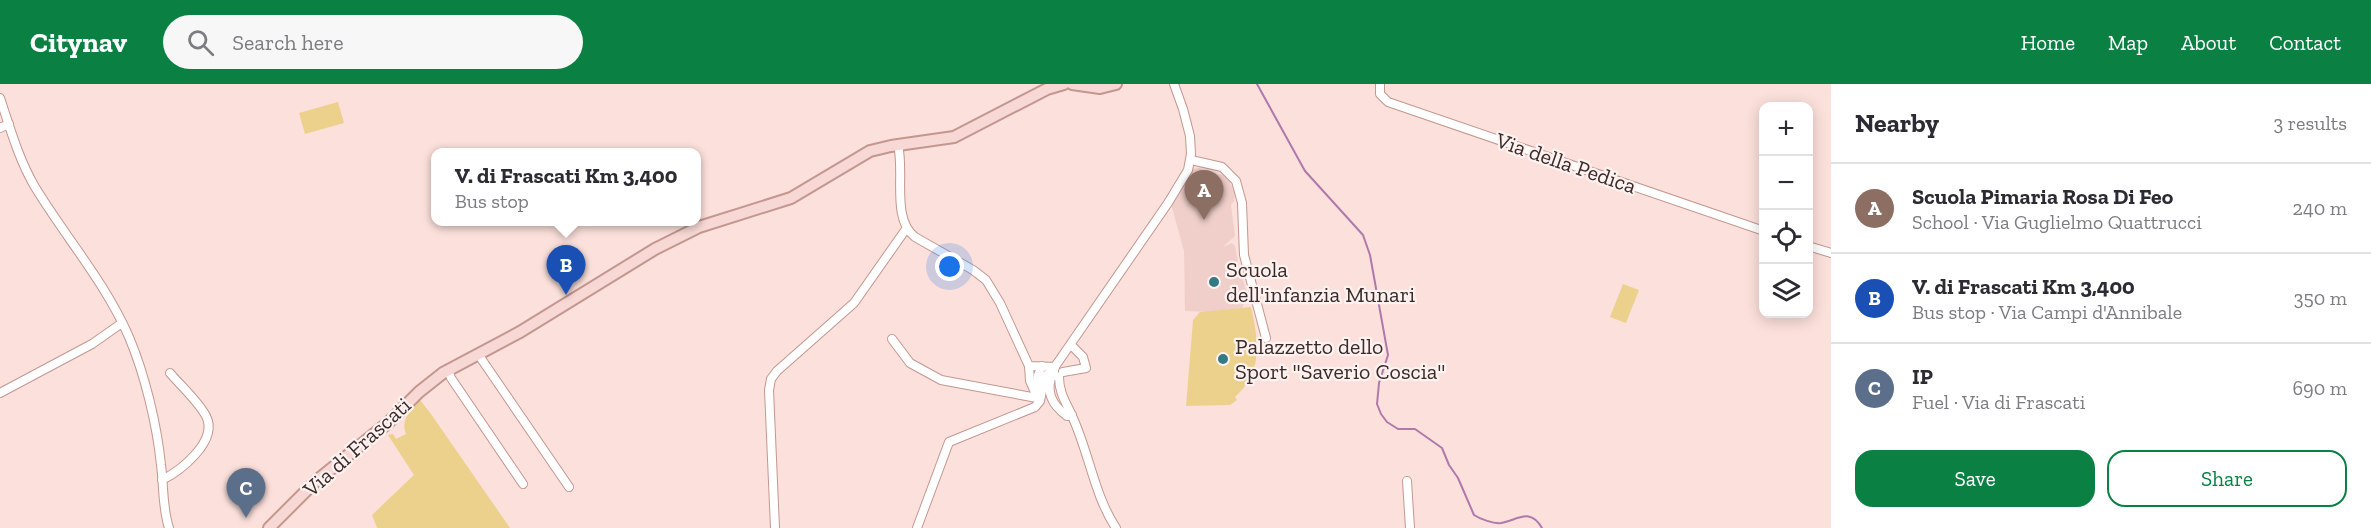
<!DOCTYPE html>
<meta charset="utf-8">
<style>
:root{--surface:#fff;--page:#f7f7f7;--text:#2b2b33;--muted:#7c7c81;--line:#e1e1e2;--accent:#0b8043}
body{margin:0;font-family:"Zilla Slab",serif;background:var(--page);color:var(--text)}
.controls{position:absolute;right:18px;top:18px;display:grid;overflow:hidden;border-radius:12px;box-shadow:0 3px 15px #0003}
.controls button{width:54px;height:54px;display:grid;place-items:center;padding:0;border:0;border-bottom:2px solid var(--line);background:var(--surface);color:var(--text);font:30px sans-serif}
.you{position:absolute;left:950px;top:183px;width:21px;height:21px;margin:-15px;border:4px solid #fff;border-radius:50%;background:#1a73e8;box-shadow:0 0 0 9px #1a73e833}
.badge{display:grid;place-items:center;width:39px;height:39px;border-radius:50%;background:var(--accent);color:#fff;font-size:20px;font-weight:700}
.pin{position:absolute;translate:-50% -50px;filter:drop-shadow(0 2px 3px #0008)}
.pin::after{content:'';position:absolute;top:32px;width:21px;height:18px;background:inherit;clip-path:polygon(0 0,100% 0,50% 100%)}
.popup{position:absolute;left:431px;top:64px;width:270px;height:78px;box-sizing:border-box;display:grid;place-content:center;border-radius:12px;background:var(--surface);filter:drop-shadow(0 2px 4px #0005);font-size:20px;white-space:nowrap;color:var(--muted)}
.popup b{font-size:22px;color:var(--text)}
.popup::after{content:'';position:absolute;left:50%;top:100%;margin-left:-12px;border:12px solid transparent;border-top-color:var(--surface)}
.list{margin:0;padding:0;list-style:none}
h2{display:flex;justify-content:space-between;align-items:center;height:78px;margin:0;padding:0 24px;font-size:26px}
h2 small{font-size:20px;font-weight:400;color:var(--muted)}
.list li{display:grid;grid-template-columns:39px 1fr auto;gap:18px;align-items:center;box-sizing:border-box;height:90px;padding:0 24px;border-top:2px solid var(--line)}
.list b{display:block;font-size:22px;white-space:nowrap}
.list p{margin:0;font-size:20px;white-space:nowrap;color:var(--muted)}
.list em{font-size:20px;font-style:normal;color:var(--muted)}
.actions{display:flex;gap:12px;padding:18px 24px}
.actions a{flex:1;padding:14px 0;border:2px solid var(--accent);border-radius:18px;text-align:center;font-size:21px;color:var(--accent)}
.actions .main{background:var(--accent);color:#fff}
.icon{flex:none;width:33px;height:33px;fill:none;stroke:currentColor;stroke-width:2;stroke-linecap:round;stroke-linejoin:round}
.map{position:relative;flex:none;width:1831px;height:444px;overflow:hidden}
header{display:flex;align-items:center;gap:36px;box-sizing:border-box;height:84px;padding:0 30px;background:var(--accent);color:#fff}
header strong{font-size:28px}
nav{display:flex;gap:33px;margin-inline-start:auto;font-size:21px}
.search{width:420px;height:54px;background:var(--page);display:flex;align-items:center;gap:15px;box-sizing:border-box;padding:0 21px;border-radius:33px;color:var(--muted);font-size:22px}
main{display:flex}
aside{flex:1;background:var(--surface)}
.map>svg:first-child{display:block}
</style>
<header>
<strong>Citynav</strong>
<div class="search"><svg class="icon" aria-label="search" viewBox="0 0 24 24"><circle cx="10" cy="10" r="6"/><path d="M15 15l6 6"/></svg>Search here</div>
<nav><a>Home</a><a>Map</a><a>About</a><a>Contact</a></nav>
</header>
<main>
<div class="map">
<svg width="1831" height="444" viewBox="0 0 1831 444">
<rect width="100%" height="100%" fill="#fce0db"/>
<!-- built -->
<path fill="#f0cfca" d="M1200 84 1206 88 1222 91 1228 95 1235 109 1234 117 1231 121 1235 152 1223 163 1232 159 1235 162 1239 184 1248 212 1242 224 1209 228 1185 227 1184 167 1171 120 1192 85Z"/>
<!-- green -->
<g fill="#ecd18d">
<path d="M338 18 344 39 305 50 299 29Z"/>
<path d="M1623 200 1639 206 1626 239 1610 233Z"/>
<path d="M1251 223C1259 258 1263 288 1235 313L1237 316 1230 321 1186 322 1193 236 1200 228Z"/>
<path d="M420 316 431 330 510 444H377L372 431 414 391 388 351 393 350 396 355 406 350C400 336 411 326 420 316Z"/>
</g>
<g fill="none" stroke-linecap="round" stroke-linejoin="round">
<!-- stream -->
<path stroke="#b079ad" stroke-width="2" d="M1257 0 1305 87 1363 151 1370 171 1388 271 1379 299 1377 320 1381 330 1387 338 1398 345H1415L1442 364 1449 381 1458 394 1474 431C1480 435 1494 440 1501 439 1518 436 1530 423 1542 444"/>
<defs>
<g id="street">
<path d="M1380 0V10L1388 18 1764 147"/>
<path d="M0 14C10 44 19 76 35 103 66 154 105 198 129 253 145 291 157 341 161 381 164 403 162 422 169 444"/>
<path d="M0 44 9 40"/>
<path d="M898 61C905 88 891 135 915 153L973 186 986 196 1000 219 1029 282 1055 283"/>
<path d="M1191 76 1222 83 1236 97 1242 119 1244 171 1266 254"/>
<path d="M1808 162 1831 169"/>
<path d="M892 255 910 279 941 296 1037 314"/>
<path d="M478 270 569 403"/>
<path d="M1029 282 1030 297 1037 313"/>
<path d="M448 286 451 294 523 400"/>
<path d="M1053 288C1045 307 1051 320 1067 332L1072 331"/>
<path d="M1063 288 1086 284 1083 273 1071 261"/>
<path d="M1059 293 1054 291V284L1168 119 1188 86 1191 70 1190 52 1183 25 1174 0"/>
<path d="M1059 293C1059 309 1066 318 1072 332 1089 368 1094 411 1116 444"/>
<path d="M1037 304 1038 291 1042 282"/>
<path d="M0 309 92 260 122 239"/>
<path d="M162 396C180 387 219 357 206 332 198 317 181 302 170 289"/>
<path d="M1407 397 1410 444"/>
<path d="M775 444 769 306 771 295 777 287 854 219 906 145"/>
<path d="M917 444 949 358 1035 323 1040 317 1045 292 1053 287"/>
</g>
<g id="secondary">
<path d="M1072 0 1100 4 1116 0"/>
<path d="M269 444 315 398 389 338 419 308 443 289 520 248 655 165 699 143 791 114 870 67 891 62 954 53 1047 5 1064 0"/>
</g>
</defs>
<!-- street casing -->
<use href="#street" stroke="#c39790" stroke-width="10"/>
<!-- secondary casing -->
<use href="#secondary" stroke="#c39790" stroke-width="14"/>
<!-- street -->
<use href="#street" stroke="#fff" stroke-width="8"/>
<!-- secondary -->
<use href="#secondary" stroke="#f7d8d4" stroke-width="10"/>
</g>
<!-- markers -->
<g fill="#337a84" stroke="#fcf2f0" stroke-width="2">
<circle cx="1214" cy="198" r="6"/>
<circle cx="1223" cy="275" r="6"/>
</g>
<g text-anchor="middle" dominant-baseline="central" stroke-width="4.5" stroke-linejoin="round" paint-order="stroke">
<!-- street labels -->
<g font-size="22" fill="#3c2a28" stroke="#fcf2f0">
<text transform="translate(1566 79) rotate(19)">Via della Pedica</text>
<text transform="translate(357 363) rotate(-42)">Via di Frascati</text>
</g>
<!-- poi labels -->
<g font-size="22" fill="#3c2a28" stroke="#fcf2f0" text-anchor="start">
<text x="1226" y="185">Scuola<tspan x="1226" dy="25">dell'infanzia Munari</tspan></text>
<text x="1235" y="262">Palazzetto dello<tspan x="1235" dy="25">Sport "Saverio Coscia"</tspan></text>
</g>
</g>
</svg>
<div class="controls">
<button>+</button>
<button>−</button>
<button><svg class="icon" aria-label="locate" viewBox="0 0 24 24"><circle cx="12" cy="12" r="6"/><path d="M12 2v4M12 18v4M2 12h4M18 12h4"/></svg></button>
<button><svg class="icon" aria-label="layers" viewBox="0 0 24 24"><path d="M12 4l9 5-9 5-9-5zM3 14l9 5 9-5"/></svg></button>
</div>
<div class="you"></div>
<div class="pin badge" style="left:1204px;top:136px;background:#8d6e63">A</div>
<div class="pin badge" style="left:566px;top:211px;background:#1a4fb4">B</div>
<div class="popup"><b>V. di Frascati Km 3,400</b>Bus stop</div>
<div class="pin badge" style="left:246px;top:434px;background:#5c6f8a">C</div>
</div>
<aside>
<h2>Nearby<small>3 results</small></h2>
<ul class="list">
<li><span class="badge" style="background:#8d6e63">A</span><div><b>Scuola Pimaria Rosa Di Feo</b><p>School · Via Guglielmo Quattrucci</p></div><em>240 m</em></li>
<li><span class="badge" style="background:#1a4fb4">B</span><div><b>V. di Frascati Km 3,400</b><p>Bus stop · Via Campi d'Annibale</p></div><em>350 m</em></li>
<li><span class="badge" style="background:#5c6f8a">C</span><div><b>IP</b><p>Fuel · Via di Frascati</p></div><em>690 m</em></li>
</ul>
<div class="actions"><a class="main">Save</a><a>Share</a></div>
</aside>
</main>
